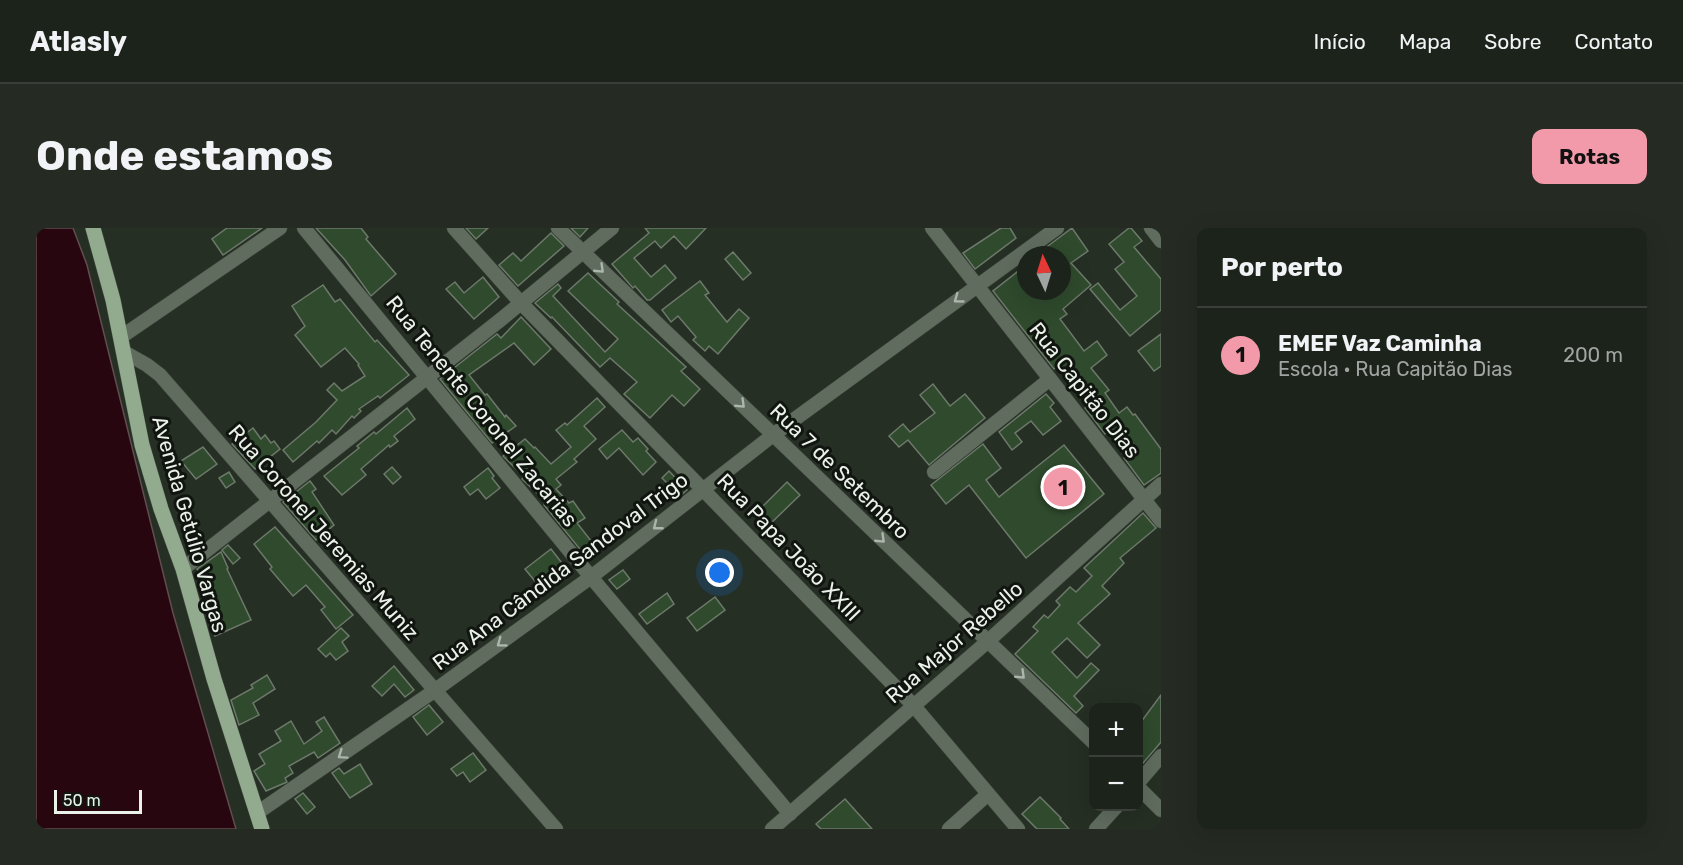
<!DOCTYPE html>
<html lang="pt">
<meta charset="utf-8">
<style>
:root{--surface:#1c231a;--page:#252b23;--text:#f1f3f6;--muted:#a0a4a2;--line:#3a4039;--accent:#f39aaa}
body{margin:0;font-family:Rubik,sans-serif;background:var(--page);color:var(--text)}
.controls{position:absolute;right:18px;bottom:18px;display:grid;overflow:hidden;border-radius:12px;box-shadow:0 6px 24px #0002}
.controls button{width:54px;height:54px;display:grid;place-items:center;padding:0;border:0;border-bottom:2px solid var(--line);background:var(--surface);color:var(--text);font:30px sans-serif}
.compass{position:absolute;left:981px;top:18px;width:54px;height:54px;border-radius:50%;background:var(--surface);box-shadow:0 6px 24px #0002;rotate:356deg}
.scale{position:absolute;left:18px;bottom:15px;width:88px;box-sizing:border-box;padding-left:6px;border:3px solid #ebf2ea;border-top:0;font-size:16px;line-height:21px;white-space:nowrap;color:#ebf2ea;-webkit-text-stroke:4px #111510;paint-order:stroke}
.you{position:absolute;left:684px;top:345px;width:21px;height:21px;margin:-15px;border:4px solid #fff;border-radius:50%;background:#1a73e8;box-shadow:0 0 0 9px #1a73e833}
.badge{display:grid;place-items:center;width:39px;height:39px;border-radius:50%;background:var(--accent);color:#111;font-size:20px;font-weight:700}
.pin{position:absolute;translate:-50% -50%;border:3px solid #fff;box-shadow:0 2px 6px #0006}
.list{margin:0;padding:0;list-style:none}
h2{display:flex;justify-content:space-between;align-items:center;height:78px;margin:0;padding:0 24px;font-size:26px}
h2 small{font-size:20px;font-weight:400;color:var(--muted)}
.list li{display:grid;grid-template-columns:39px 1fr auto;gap:18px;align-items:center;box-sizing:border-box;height:96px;padding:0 24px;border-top:2px solid var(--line)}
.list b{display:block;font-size:22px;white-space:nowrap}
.list p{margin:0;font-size:20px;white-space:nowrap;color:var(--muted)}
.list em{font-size:20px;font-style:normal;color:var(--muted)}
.map{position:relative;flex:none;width:1125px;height:601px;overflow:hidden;border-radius:12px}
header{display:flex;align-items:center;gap:36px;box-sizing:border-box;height:84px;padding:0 30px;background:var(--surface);border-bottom:2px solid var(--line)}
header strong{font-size:28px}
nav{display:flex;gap:33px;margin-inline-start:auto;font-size:21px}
.intro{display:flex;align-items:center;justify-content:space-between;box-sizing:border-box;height:144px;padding:0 36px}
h1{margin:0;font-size:42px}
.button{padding:15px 27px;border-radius:12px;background:var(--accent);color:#111;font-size:21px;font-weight:700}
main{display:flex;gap:36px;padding:0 36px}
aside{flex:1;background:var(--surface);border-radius:12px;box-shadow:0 6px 24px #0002}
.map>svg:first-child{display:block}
</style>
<header>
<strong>Atlasly</strong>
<nav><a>Início</a><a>Mapa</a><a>Sobre</a><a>Contato</a></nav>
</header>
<div class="intro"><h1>Onde estamos</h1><a class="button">Rotas</a></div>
<main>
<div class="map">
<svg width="1125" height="601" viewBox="0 0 1125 601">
<rect width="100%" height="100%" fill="#252f23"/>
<!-- water -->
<path fill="#28060f" stroke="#624d51" stroke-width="1.5" d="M0 0H37L51 37 137 385 200 601H0Z"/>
<!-- building -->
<g fill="#2f4a2d" stroke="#6d796b" stroke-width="1.5" fill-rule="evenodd">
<path d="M191 0H226L187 27 176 11Z"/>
<path d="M280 0H325L332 9 330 11 360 46 335 68 309 32Z"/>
<path d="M430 0H452L440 11Z"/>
<path d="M535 0H552L544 9Z"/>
<path d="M609 0H670L650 21 638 8 625 20 619 13 598 30 615 49 629 37 640 50 614 72H611L599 58 597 60 576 36 613 5Z"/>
<path d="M965 0H974L980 10 939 41 927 25Z"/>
<path d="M1036 0 1052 23 1035 35 1055 57 1027 81 1031 86 1024 91 1048 123 1061 113 1071 127 1055 140 1073 162 1069 165 1083 185 1091 179 1097 187 1099 186 1125 221V245L1108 257 1088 230 1094 226 1076 201 1069 206 1049 180 1052 178 1024 136 1018 141 957 63 990 37V63H1026V27H1000Z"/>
<path d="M1093 0H1095L1106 13 1098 19 1125 51V82L1094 108 1054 61 1062 55 1084 82 1101 68 1079 41 1088 34 1073 16Z"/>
<path d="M515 5 528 18 482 58 463 37 477 25 485 33Z"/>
<path d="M697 24 715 45 707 52 689 31Z"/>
<path d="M552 45 583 74 581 76 650 139 645 143 664 161 648 178 636 167 614 190 588 166 601 154 574 130 564 139 516 89 515 90 499 75 522 56 525 60 517 68 569 124 582 111 532 63Z"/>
<path d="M447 49 463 69 438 91 410 61 419 54 428 65Z"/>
<path d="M664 53 673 65 669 67 691 94 703 81 713 90 682 126 673 118 669 123 657 112 660 109 642 88 635 94 626 82Z"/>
<path d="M287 57 299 74 304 71 339 114 341 112 373 147 344 170 342 168 323 181 325 183 318 190 316 188 300 206 296 202 283 215 281 213 257 234 247 222 280 194 301 172 291 162 298 155 306 163 329 148 322 137 323 136 309 120 285 139 259 107 269 98 256 78Z"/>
<path d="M485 89 515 121 498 137 478 115 433 147 449 167 451 166 469 189 470 187 480 198 456 215 404 151 461 106 465 110Z"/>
<path d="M1125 106V138L1118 143 1102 123Z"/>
<path d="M897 156 914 178 929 166 949 190 893 237 872 212 863 219 853 208 867 196 874 204 899 185 884 167Z"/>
<path d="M1010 166 1018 175 1014 179 1025 193 1007 207 995 193 979 205 986 214 976 222 963 204Z"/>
<path d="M561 170 569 179 548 198 560 211 538 231 541 234 520 251 525 257 520 261 533 275 537 273 549 290 541 295 563 323 552 331 508 277 509 276 501 265 488 253 486 251 488 249 467 228 489 211 498 220 499 219 515 236 535 219 520 202 529 195 531 197Z"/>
<path d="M371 180 379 191 358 208 362 213 354 219 353 217 325 241 330 247 306 267 288 248 323 220 321 218 338 204 340 206Z"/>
<path d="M217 200 225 211 229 207 235 215 238 213 244 221 219 241 196 216Z"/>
<path d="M586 202 597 214 602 210 612 221 610 223 620 234 607 247 583 220 571 231 563 221Z"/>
<path d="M947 216 965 240 950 252 963 269 1028 217 1068 266 990 330 933 257 910 276 895 257ZM1028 240 1045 262 1022 281 1005 259Z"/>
<path d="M167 219 181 236 160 251 145 233Z"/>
<path d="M356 239 365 249 357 256 348 246Z"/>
<path d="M452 240 458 248 456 250 464 260 450 271 442 261 434 267 428 259Z"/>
<path d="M633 243 651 262 644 268 626 250Z"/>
<path d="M193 244 199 254 190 260 183 250Z"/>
<path d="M274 253 280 261 276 264 298 297 280 312 247 274Z"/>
<path d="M751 254 764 267 732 298 719 286Z"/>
<path d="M1107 285 1120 300 1084 330 1088 335 1066 358 1074 366 1042 395 1064 417 1051 430 1031 410 1016 424 1041 450 1055 435 1063 442 1038 468 1047 478 1040 485 979 426 1002 403 997 399 1008 387 1012 390 1024 377 1020 373 1034 359 1040 364 1056 348 1048 340Z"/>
<path d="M239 299 317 387 300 401 285 382 289 379 270 357 257 368 234 341 236 339 218 316Z"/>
<path d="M192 317 204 330 197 336 186 322Z"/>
<path d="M515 321 532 343 507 363 489 341Z"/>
<path d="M185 324 192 340 191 341 215 392 179 408 170 388 178 385 167 362 173 359 161 341Z"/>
<path d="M587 342 594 351 581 361 573 352Z"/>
<path d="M631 365 638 376 611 396 603 386Z"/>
<path d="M679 369 689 382 661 403 651 390Z"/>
<path d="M305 400 313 408 306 414 312 423 300 432 294 425 290 429 282 421Z"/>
<path d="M358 438 378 462 369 469 358 456 346 468 336 458Z"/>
<path d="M231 447 239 461 217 475 223 487 203 497 195 472 217 460 215 457Z"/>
<path d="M1125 467V514L1102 541V498Z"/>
<path d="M393 477 407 494 391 507 377 489Z"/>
<path d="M288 489 304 515 282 530 278 524 253 538 257 545 249 550 251 554 230 563 218 543 229 536 223 526 245 513 239 503 255 493 268 516 286 503 280 494Z"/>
<path d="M437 525 450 542 434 554 427 544 421 548 415 541Z"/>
<path d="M324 536 336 556 314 570 296 545 303 540 308 546Z"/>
<path d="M267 565 279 579 271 586 259 571Z"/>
<path d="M1004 569 1025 590 1024 591 1033 601H1001L986 586Z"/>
<path d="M809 571 836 601H785L780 596Z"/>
</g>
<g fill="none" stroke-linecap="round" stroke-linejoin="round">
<defs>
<g id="minor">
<path d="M268 0 555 349 754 586"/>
<path d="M418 0 485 75 878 478 982 601"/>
<path d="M522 0 1058 515"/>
<path d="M896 0 1125 293"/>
<path d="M1115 0 1125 13"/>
<path d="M85 109 244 0"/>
<path d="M88 124 111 137 124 147 520 601"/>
<path d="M898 244 1014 151"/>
<path d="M147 341 463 93 576 0"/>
<path d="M1102 555 1125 528"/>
<path d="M1102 559 1125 582"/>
<path d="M221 585 398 463 555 349 737 207 1021 0"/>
<path d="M736 601 951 414 1125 256"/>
<path d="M913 601 952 566"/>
<path d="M1060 601 1081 578"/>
</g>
<path id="major" d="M57 0 77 72 106 217 125 281 147 341 178 451 226 601"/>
</defs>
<!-- minor casing -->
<use href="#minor" stroke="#414a3f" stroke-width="15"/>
<!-- major casing -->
<use href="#major" stroke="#414a3f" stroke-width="16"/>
<!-- minor -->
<use href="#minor" stroke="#5f6c5e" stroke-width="14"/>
<!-- major -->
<use href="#major" stroke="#92ab8f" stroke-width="15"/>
</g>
<!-- one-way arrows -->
<defs><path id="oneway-chevron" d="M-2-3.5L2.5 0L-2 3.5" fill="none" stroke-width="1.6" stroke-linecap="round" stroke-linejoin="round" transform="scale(1.5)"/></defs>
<g stroke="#acb6ab">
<use href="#oneway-chevron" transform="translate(564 41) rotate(44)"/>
<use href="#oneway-chevron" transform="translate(922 71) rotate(144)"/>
<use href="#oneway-chevron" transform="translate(705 176) rotate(44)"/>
<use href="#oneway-chevron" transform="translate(621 298) rotate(142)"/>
<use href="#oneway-chevron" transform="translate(845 311) rotate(44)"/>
<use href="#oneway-chevron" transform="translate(465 415) rotate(144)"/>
<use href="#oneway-chevron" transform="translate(985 447) rotate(44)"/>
<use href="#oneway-chevron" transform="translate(306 527) rotate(145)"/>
</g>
<g text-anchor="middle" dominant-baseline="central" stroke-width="6" stroke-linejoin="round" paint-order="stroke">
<!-- street labels -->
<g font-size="21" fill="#ebf2ea" stroke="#111510">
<text transform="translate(1049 162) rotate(52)">Rua Capitão Dias</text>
<text transform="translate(446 183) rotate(51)">Rua Tenente Coronel Zacarias</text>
<text transform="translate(804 243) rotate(44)">Rua 7 de Setembro</text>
<text transform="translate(154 296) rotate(74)">Avenida Getúlio Vargas</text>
<text transform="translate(288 304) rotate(49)">Rua Coronel Jeremias Muniz</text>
<text transform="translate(753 319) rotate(46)">Rua Papa João XXIII</text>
<text transform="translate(524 343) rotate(-37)">Rua Ana Cândida Sandoval Trigo</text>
<text transform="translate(918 414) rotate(-41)">Rua Major Rebello</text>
</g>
</g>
</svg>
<div class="controls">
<button>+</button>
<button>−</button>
</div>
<svg class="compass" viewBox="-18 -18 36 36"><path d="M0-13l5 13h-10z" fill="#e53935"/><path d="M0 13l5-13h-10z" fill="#a0a4a2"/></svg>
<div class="scale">50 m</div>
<div class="you"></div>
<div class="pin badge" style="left:1027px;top:259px">1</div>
</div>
<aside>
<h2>Por perto<small></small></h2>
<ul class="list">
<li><span class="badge">1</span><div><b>EMEF Vaz Caminha</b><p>Escola · Rua Capitão Dias</p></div><em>200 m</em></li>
</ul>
</aside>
</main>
